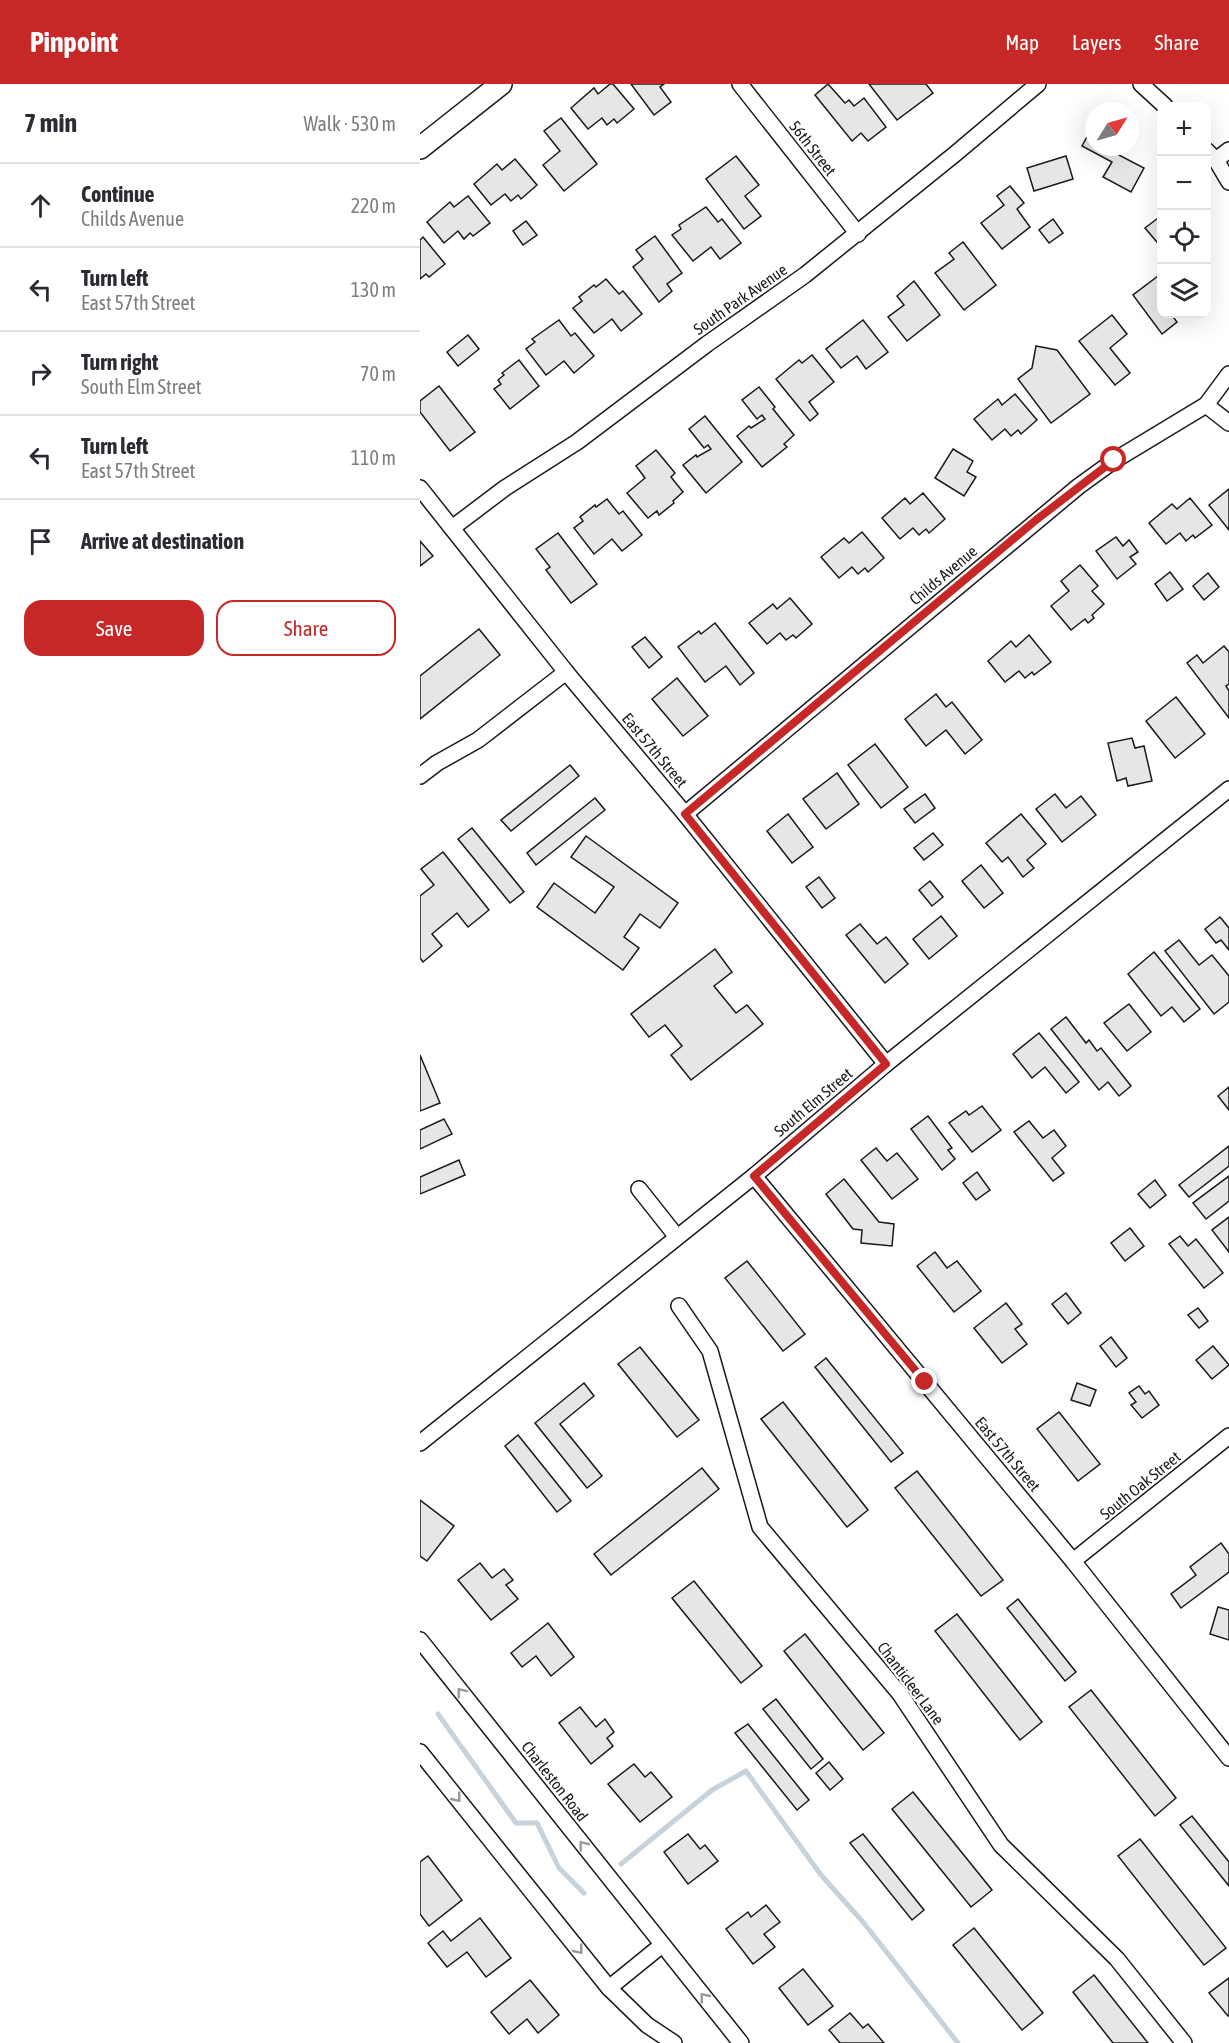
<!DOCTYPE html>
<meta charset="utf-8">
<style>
:root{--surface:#fff;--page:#f7f7f7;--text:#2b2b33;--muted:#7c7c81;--line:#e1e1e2;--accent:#c62828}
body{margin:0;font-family:"Asap Condensed",sans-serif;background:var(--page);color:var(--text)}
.controls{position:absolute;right:18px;top:18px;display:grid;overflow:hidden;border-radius:12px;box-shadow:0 6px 24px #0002}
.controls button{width:54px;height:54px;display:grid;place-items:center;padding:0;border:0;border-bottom:2px solid var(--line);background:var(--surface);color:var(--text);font:30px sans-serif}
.compass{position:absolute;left:665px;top:18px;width:54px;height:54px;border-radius:50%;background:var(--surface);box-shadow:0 6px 24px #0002;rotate:53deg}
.stop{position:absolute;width:18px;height:18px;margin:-14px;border:4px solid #c62828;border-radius:50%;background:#fff}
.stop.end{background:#c62828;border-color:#fff;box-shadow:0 2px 6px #0008}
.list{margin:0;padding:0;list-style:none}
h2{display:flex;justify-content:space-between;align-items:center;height:78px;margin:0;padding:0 24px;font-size:26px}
h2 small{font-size:20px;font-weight:400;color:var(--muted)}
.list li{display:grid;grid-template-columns:39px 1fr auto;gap:18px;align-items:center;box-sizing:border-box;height:84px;padding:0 24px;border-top:2px solid var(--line)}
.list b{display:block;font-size:22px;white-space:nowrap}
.list p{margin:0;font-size:20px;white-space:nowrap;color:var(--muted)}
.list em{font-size:20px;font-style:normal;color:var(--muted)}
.actions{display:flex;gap:12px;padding:18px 24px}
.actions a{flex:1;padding:14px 0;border:2px solid var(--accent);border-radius:18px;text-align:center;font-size:21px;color:var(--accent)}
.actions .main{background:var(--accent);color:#fff}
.icon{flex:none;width:33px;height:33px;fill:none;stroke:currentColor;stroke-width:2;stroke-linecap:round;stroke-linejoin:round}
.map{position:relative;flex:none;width:809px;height:1959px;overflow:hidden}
header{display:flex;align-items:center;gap:36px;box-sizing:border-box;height:84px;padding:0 30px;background:var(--accent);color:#fff}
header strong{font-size:28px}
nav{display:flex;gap:33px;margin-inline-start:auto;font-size:21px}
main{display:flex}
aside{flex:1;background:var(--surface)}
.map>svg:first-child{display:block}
</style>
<header>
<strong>Pinpoint</strong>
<nav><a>Map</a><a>Layers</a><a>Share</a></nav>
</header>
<main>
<aside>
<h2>7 min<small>Walk · 530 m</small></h2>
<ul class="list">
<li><svg class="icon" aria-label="ahead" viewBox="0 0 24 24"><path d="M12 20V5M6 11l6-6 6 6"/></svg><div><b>Continue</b><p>Childs Avenue</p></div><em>220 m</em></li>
<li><svg class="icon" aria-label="left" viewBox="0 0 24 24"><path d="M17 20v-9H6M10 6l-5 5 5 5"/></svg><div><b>Turn left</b><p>East 57th Street</p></div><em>130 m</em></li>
<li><svg class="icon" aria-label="right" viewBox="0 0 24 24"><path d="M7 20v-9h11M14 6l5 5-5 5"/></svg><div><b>Turn right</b><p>South Elm Street</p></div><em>70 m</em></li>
<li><svg class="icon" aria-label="left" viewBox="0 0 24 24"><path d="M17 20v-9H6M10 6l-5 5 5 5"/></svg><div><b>Turn left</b><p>East 57th Street</p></div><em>110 m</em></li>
<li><svg class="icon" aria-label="arrive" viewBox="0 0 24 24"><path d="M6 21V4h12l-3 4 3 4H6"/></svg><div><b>Arrive at destination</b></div></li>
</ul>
<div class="actions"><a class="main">Save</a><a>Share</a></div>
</aside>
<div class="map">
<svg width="809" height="1959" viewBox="0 0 809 1959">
<rect width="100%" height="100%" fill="#fff"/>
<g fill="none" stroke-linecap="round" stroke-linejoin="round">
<!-- stream -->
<g stroke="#c6d2dc" stroke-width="5">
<path d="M18 1630 96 1739H117L139 1784 164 1809"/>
<path d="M201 1780 292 1706 326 1687 401 1791 443 1838 538 1959"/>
</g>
</g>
<!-- building -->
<g fill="#e6e6e6" stroke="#1a1a1a" stroke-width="1.5">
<path d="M190 0H193L214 25 197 39 194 35 187 41 182 34 168 45 151 24 174 4 178 10Z"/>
<path d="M211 0H244L240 3 251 18 234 31Z"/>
<path d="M408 0 425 19 429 16 434 22 444 14 466 43 448 57 441 49 432 57 395 11Z"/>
<path d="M449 0H506L513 9 477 36Z"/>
<path d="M141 34 177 80 144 107 123 81 140 67 124 47Z"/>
<path d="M674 40V63H699L695 69 724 84 711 108 683 93 692 78 662 62Z"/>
<path d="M316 72 339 101 325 112 341 132 324 145 286 95Z"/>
<path d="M646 72 653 95 614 107 607 84Z"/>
<path d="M95 75 117 101 101 115 98 111 91 117 85 110 71 121 54 100 77 80 82 86Z"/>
<path d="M590 102 604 119 597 125 610 143 582 165 561 139 584 121 577 112Z"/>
<path d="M48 112 70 139 53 152 50 149 44 155 38 147 24 159 7 138 30 118 34 123Z"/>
<path d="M286 123 298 138 302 135 321 159 300 175 291 163 273 177 252 151 261 145 259 141Z"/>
<path d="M742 131V164L725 144Z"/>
<path d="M633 135 643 149 629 159 619 146Z"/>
<path d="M106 137 117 151 103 161 93 147Z"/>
<path d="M235 152 262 189 247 200 252 207 239 218 213 183 223 175 216 166Z"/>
<path d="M3 153 25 180 9 193 6 190 0 195V156Z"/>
<path d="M543 158 576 201 544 226 515 189 534 175 529 169Z"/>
<path d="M742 189V230H751L757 238 742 250 713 211Z"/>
<path d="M186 195 199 210 203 207 222 230 201 247 192 235 174 249 153 224 162 217 159 213 174 201 176 203Z"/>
<path d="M494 197 520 231 487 257 468 233 484 221 477 212Z"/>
<path d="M692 231 707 250 690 264 710 289 695 301 659 257Z"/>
<path d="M139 236 151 252 155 249 174 272 154 289 144 277 126 291 106 265 115 258 112 255Z"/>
<path d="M443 236 468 268 446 285 437 272 421 284 406 265Z"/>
<path d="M48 251 59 265 38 282 27 268Z"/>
<path d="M616 262 637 266 670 310 631 339 598 295 612 284Z"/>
<path d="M392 271 414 298 389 318 398 330 390 337 356 295 379 276 382 279Z"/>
<path d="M99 276 119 302 90 325 74 305 81 300 78 296 84 291 82 289Z"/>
<path d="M19 302 55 348 30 367 0 328V317Z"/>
<path d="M339 303 355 323 353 325 374 351 364 360 367 363 342 383 317 352 329 342 331 344 345 335 342 331 337 335 322 316Z"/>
<path d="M595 310 617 336 601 350 598 346 591 352 585 345 572 356 554 335 578 315 582 321Z"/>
<path d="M285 332 322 378 286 409 263 381 276 371 277 373 291 365 288 361 284 364 269 345Z"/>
<path d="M533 365 553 377 547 388 556 393 544 412 515 394Z"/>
<path d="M236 366 255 389 251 393 263 408 253 417 254 419 239 431 237 427 228 434 207 409 225 394 216 382Z"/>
<path d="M809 405V446L789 421Z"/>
<path d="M503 409 525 435 509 449 506 445 499 451 493 444 480 455 462 434 485 414 490 420Z"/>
<path d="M770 414 792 441 775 454 773 451 766 457 760 449 746 460 729 439 752 420 757 425Z"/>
<path d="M187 415 199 430 203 427 222 451 202 467 192 455 174 470 154 444 163 437 160 433 175 421 176 423Z"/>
<path d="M442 448 464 474 448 488 445 484 438 490 432 483 419 494 401 473 424 454 429 459Z"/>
<path d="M138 449 177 500 151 519 126 486 130 483 116 465Z"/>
<path d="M696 453 703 462 709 456 718 468 710 473 716 480 697 495 676 467Z"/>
<path d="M0 457 13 472 0 482Z"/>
<path d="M660 481 678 502 672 507 684 520 672 531 674 534 668 539 665 535 651 546 631 522 649 507 641 497Z"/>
<path d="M750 488 763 505 747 517 735 500Z"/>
<path d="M788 489 799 503 784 516 773 502Z"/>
<path d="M370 514 392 540 376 554 373 551 366 556 360 549 347 560 329 539 353 520 357 525Z"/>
<path d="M295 539 334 589 320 601 306 582 285 598 258 563 279 547 281 550Z"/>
<path d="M59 545 80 571 0 635V592Z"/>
<path d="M609 551 631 578 614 591 612 588 605 594 599 587 585 598 568 577 591 557 596 563Z"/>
<path d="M225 553 242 573 229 584 212 563Z"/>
<path d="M804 562 809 568V600L806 602 809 607V634L767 579 777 571 783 579Z"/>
<path d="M257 594 288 632 263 652 232 615Z"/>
<path d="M516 610 526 623 532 618 562 656 545 670 526 646 506 662 485 635Z"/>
<path d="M756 613 785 650 755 674 726 637Z"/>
<path d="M712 654 715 664 724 662 732 697 708 702 706 694 697 697 688 659Z"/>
<path d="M455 660 488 703 461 724 428 681Z"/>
<path d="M150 681 159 692 91 747 81 736Z"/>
<path d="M417 689 439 720 406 745 383 715Z"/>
<path d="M505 710 515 724 495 739 484 725Z"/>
<path d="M635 710 646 724 661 712 676 731 642 758 616 725Z"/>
<path d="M175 714 185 726 116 781 107 769Z"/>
<path d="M368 730 393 763 372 779 347 747Z"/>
<path d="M601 730 626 760 607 776 614 784 603 793 588 773 582 778 566 759Z"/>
<path d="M52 744 104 808 90 819 38 755Z"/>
<path d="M513 749 523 761 504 776 494 764Z"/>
<path d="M166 752 258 819 240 844 220 830 204 853 219 864 203 886 117 823 134 799 175 829 194 803 151 773Z"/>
<path d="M23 768 69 826 48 843 37 829 12 850 22 862 3 878 0 874V812L14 801 1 785Z"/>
<path d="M561 781 583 809 564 824 542 797Z"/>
<path d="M399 793 415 814 402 824 386 803Z"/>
<path d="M510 797 523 813 512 822 499 806Z"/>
<path d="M521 832 537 852 509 875 493 855Z"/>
<path d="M800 833 809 844V866L801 856 796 859 785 845Z"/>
<path d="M440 840 457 860 466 853 488 880 465 899 426 851Z"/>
<path d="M759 856 779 881 792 871 809 892V918L794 930 745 867Z"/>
<path d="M295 865 312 888 294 902 316 929 327 921 343 940 271 996 251 971 262 962 245 941 229 953 211 930Z"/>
<path d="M734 868 780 925 764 938 752 923 741 932 708 890Z"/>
<path d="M709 920 731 948 707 967 684 939Z"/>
<path d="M646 933 666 959 669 956 677 967 681 964 711 1002 699 1012 688 998 679 1006 631 945Z"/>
<path d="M619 949 659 998 646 1009 625 983 612 994 593 970Z"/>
<path d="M0 971 20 1019 0 1027Z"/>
<path d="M809 1003V1026L798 1012Z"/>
<path d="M562 1022 581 1046 552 1068 529 1039 546 1027 549 1031Z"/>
<path d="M508 1032 532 1064 528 1066 535 1075 522 1086 491 1045Z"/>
<path d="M24 1035 32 1050 0 1065V1046Z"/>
<path d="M609 1037 623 1054 634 1046 646 1062 632 1074 644 1089 633 1097 594 1048Z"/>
<path d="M809 1062V1082L769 1113 759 1101Z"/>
<path d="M456 1064 467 1077 477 1069 498 1095 472 1115 441 1076Z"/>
<path d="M39 1076 45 1091 0 1110V1093Z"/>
<path d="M557 1088 570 1106 556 1116 543 1099Z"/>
<path d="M809 1092V1117L786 1135 773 1119Z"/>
<path d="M424 1095 459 1138 474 1140 472 1162 441 1159 442 1146 433 1145 406 1110Z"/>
<path d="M735 1096 746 1111 730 1124 718 1110Z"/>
<path d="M809 1133V1168L792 1146Z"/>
<path d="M710 1144 724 1162 705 1177 691 1159Z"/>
<path d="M760 1152 768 1162 776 1155 803 1189 784 1204 749 1160Z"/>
<path d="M515 1168 527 1184 537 1177 561 1207 534 1228 497 1182Z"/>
<path d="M327 1177 385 1250 363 1267 305 1194Z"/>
<path d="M646 1209 661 1229 648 1240 632 1220Z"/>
<path d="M586 1219 602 1240 595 1245 607 1260 582 1279 554 1244Z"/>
<path d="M778 1224 788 1237 779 1244 768 1231Z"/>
<path d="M691 1253 707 1274 696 1283 680 1262Z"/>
<path d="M793 1262 809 1281 792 1295 776 1276Z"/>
<path d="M220 1263 279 1336 257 1353 198 1280Z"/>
<path d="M406 1274 483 1369 471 1378 395 1283Z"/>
<path d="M164 1299 174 1312 140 1340 182 1392 167 1404 115 1339Z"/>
<path d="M657 1299 676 1306 670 1322 651 1316Z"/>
<path d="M719 1302 725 1310 729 1307 739 1321 722 1334 711 1321 716 1318 709 1309Z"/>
<path d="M363 1318 448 1426 427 1443 341 1335Z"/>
<path d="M639 1328 680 1380 658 1397 617 1345Z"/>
<path d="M98 1351 151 1417 137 1428 85 1362Z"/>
<path d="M282 1384 299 1405 191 1491 174 1470Z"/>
<path d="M497 1387 583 1496 561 1512 475 1404Z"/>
<path d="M0 1416 34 1442 7 1477 0 1472Z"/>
<path d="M801 1459 809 1470V1488L761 1524 751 1510 776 1491 770 1483Z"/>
<path d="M60 1479 72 1494 84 1485 93 1496 86 1501 98 1515 71 1536 38 1496Z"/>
<path d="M274 1497 342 1582 321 1599 252 1514Z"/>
<path d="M598 1515 656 1588 645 1597 587 1524Z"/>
<path d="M798 1523 809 1526V1556L790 1550Z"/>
<path d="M537 1530 622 1638 600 1656 515 1547Z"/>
<path d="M128 1539 154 1573 131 1592 116 1572 102 1583 91 1569Z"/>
<path d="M385 1550 464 1649 443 1666 364 1567Z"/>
<path d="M671 1606 756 1714 735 1732 649 1623Z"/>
<path d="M356 1615 403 1675 391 1685 343 1625Z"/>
<path d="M160 1623 176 1643 185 1635 194 1648 187 1654 193 1662 171 1680 139 1639Z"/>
<path d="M328 1640 389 1716 377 1726 315 1649Z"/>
<path d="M409 1678 423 1695 410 1706 396 1689Z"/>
<path d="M214 1680 225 1693 231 1688 252 1713 220 1738 188 1700Z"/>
<path d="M493 1708 572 1806 551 1823 472 1725Z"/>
<path d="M772 1732 809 1778V1802L760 1741Z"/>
<path d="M268 1750 280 1765 285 1761 298 1777 268 1800 244 1768Z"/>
<path d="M443 1750 504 1826 492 1836 430 1759Z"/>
<path d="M720 1755 806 1864 784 1881 698 1772Z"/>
<path d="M8 1772 42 1816 9 1842 0 1830V1778Z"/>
<path d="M346 1821 360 1838 344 1850 355 1863 333 1880 306 1845 328 1828 331 1833Z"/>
<path d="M60 1834 91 1874 66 1893 47 1868 27 1883 8 1859 23 1847 31 1857Z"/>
<path d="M554 1844 623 1929 602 1946 533 1861Z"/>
<path d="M383 1885 413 1922 388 1941 359 1904Z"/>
<path d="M674 1891 728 1959H693L653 1908Z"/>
<path d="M809 1894V1932H808L789 1909Z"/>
<path d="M110 1896 139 1931 118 1949 107 1935 89 1950 71 1928Z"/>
<path d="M430 1929 443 1944 448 1940 464 1959H420L409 1946Z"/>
</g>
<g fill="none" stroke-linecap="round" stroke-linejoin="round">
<defs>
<g id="street">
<path d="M320 0 438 150"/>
<path d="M721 0 745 22"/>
<path d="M786 66 796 76 809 98"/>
<path d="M796 76 809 66"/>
<path d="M786 321 809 339"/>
<path d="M0 404 146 588 265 730 466 980"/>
<path d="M32 444 85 404 157 358 287 260 385 191 535 70 618 0"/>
<path d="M0 692 17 679 58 656 146 588"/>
<path d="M265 730 659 402 695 376 786 321 809 290"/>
<path d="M334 1092 653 1477 809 1674"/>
<path d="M219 1105 257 1153"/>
<path d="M259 1222 290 1267 340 1443 480 1610 581 1761 697 1875 764 1959"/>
<path d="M0 1359 334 1092 466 980 809 705"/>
<path d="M653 1477 809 1352"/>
<path d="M0 1556 321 1959"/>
<path d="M0 1668 189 1904 227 1941 254 1959"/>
<path d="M189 1904 242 1861"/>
</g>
<path id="secondary" d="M0 64 81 0"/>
</defs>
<!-- street casing -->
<use href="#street" stroke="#1a1a1a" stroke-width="18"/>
<!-- secondary casing -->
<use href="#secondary" stroke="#1a1a1a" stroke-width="24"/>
<!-- street -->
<use href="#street" stroke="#fff" stroke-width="15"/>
<!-- secondary -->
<use href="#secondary" stroke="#fff" stroke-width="21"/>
</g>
<!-- one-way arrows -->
<defs><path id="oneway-chevron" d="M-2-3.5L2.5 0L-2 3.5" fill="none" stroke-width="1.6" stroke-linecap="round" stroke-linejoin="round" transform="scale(1.5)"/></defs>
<g stroke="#989898">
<use href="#oneway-chevron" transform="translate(41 1608) rotate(-128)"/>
<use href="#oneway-chevron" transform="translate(37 1714) rotate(51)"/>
<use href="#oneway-chevron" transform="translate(163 1761) rotate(-128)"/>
<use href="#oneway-chevron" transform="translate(159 1866) rotate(51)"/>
<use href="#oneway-chevron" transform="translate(284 1913) rotate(-129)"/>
</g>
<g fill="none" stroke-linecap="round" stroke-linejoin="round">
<!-- route -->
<path stroke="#c62828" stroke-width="8" d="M505 1298 334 1092 466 980 265 730 616 436 694 376"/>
</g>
<g text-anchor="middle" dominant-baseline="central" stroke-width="4.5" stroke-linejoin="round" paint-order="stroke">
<!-- street labels -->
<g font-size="16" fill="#1a1a1a" stroke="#fff">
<text transform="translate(393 64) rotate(52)">56th Street</text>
<text transform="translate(320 215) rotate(-35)">South Park Avenue</text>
<text transform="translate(523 491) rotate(-40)">Childs Avenue</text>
<text transform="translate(235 666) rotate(50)">East 57th Street</text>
<text transform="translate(393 1018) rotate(-40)">South Elm Street</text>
<text transform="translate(588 1370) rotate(50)">East 57th Street</text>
<text transform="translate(720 1401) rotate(-39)">South Oak Street</text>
<text transform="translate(491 1599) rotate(53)">Chanticleer Lane</text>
<text transform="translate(135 1697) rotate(52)">Charleston Road</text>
</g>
</g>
</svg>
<div class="controls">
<button>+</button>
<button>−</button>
<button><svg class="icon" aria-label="locate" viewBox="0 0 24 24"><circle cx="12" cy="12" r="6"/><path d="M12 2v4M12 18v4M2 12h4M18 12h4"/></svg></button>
<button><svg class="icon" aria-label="layers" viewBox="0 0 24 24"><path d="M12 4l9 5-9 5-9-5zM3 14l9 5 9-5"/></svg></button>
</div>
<svg class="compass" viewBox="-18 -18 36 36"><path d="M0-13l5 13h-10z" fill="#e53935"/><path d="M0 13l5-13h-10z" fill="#7c7c81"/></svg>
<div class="stop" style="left:694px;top:376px"></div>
<div class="stop end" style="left:505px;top:1298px"></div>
</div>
</main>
